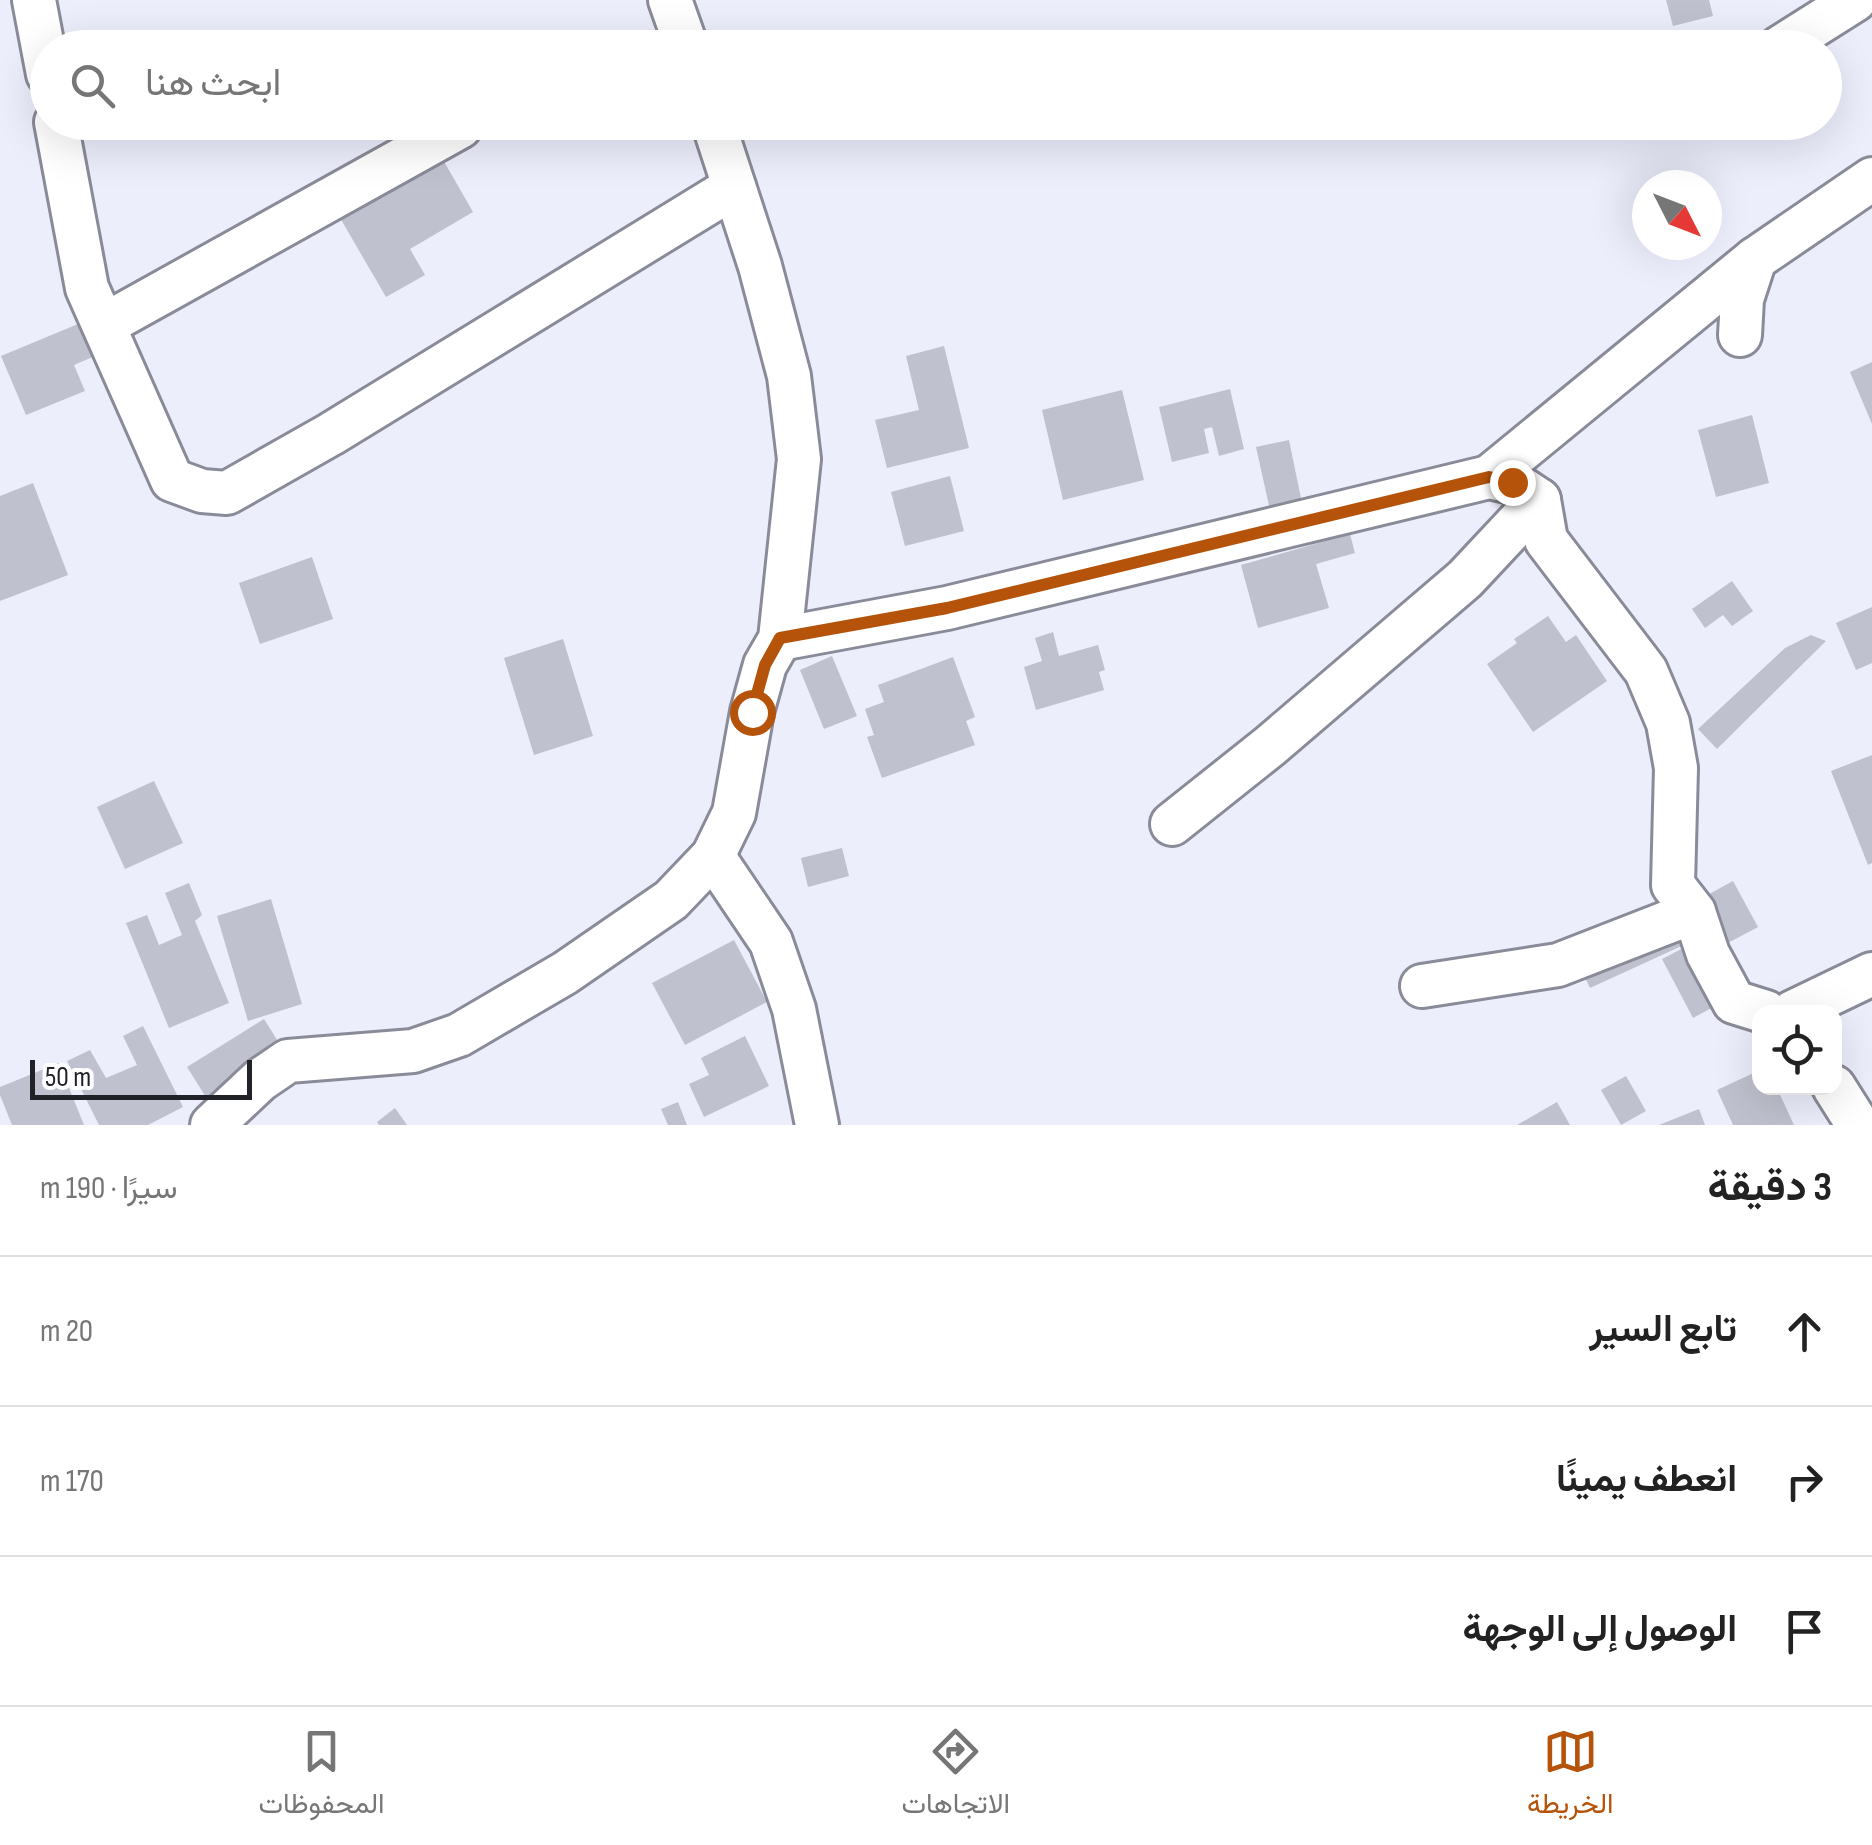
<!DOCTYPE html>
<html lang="ar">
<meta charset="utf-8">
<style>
:root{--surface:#fff;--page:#f6f6f6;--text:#222;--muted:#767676;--line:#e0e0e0;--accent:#b45309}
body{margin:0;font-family:"Sofia Sans Condensed",Vazirmatn,sans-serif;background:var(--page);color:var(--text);direction:rtl}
.controls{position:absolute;right:30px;bottom:30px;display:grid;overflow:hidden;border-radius:20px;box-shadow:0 10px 40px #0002}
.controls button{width:90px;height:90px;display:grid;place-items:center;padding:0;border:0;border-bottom:2px solid var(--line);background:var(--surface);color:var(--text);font:50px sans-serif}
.compass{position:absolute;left:1632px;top:170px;width:90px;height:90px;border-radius:50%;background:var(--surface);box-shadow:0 10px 40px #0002;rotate:132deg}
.scale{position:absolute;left:30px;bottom:25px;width:222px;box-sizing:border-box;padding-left:10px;border:5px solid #212227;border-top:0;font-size:28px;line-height:35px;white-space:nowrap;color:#212227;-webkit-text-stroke:8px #fff;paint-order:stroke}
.stop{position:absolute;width:30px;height:30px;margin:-22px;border:8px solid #b45309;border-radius:50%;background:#fff}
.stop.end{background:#b45309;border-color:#fff;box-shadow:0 2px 10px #0008}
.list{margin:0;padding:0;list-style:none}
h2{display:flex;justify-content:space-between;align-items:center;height:130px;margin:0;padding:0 40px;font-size:42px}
h2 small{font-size:32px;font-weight:400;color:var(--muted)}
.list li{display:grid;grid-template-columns:65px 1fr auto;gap:30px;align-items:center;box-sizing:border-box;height:150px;padding:0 40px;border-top:2px solid var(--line)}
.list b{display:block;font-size:38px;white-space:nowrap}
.list em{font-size:32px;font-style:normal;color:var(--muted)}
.icon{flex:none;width:55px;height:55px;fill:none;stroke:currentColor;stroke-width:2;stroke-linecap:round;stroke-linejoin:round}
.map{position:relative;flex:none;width:1872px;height:1125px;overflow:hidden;direction:ltr}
.search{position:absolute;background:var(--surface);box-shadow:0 10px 40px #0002;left:30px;right:30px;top:30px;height:110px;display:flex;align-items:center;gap:25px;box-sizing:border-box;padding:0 35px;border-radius:55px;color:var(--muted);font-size:38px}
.sheet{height:580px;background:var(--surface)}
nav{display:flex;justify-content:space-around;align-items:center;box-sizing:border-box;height:140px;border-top:2px solid var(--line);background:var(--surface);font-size:28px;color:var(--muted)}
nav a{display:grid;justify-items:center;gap:5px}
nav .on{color:var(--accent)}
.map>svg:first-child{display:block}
</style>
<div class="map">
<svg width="1872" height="1125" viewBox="0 0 1872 1125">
<rect width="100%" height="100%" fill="#edeefc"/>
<!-- building -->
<g fill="#bfc1ce">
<path d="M1666 0H1709L1713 16 1673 26Z"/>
<path d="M438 151 473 212 410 249 425 275 386 297 336 211Z"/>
<path d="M90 319 104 352 74 365 85 391 26 415 1 356Z"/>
<path d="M944 346 969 448 887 468 875 420 919 410 906 356Z"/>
<path d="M1872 362V424L1850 372Z"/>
<path d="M1230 389 1244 449 1219 456 1212 427 1204 429 1209 453 1172 462 1159 407Z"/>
<path d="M1122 390 1144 480 1063 500 1042 410Z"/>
<path d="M1752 415 1769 483 1716 497 1698 430Z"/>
<path d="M1289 440 1302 503 1270 510 1256 447Z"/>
<path d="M950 476 964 531 905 546 891 492Z"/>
<path d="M33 483 68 575 0 601V496Z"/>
<path d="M1350 534 1355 553 1316 564 1329 608 1258 628 1241 565Z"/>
<path d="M312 557 333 619 260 644 239 583Z"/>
<path d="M1732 581 1753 611 1732 626 1723 615 1705 628 1692 609Z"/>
<path d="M1872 607V663L1856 670 1836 623Z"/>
<path d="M1548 616 1566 642 1576 635 1607 681 1533 732 1487 664 1517 643 1514 639Z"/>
<path d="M1053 632 1059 656 1098 645 1105 670 1099 672 1104 690 1036 710 1024 667 1042 661 1035 638Z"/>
<path d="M1811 635 1826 641 1717 749 1698 729 1785 648Z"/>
<path d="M563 639 593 736 534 755 504 658Z"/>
<path d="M832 656 857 716 824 729 800 670Z"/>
<path d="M953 657 975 717 966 721 975 745 882 778 867 737 874 735 865 709 884 702 878 685Z"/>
<path d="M1872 755V863L1868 865 1831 771Z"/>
<path d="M154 781 183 843 125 869 97 807Z"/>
<path d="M842 848 849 876 808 887 801 858Z"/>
<path d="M1733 881 1758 927 1726 944 1702 898Z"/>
<path d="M189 883 202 915 195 921 229 1003 169 1028 126 923 147 915 159 945 182 935 165 893Z"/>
<path d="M271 899 302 1004 248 1021 217 916Z"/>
<path d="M1677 925 1686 944 1590 988 1581 969Z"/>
<path d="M734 940 767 1002 685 1045 652 983Z"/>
<path d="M1687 946 1717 1005 1693 1018 1662 959Z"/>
<path d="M264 1019 286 1054 209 1102 187 1067Z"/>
<path d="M143 1026 183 1107 148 1125H99L67 1061 90 1050 106 1078 137 1065 123 1036Z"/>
<path d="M745 1036 769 1086 704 1117 689 1084 709 1075 701 1058Z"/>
<path d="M59 1063 84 1125H12L0 1095V1087Z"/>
<path d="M1760 1070V1088H1777L1794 1125H1733L1717 1090Z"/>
<path d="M1626 1076 1646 1111 1621 1125 1601 1090Z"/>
<path d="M678 1102 687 1125H668L661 1109Z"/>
<path d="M1557 1102 1570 1125H1517Z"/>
<path d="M395 1108 407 1125H379L377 1122Z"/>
<path d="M1699 1109 1705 1125H1659Z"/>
</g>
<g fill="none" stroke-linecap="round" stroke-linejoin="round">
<defs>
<g id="minor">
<path d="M34 0 48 74"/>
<path d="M670 0 687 48"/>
<path d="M1779 48 1855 0"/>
<path d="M56 122 87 288 172 480 202 491 227 493 331 434 734 187"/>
<path d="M104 325 460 127"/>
<path d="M1740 335 1742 299 1755 259 1872 179"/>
<path d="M1489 477 1755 259"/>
<path d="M780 639 947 608 1489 477 1512 482 1539 500 1546 540 1646 671 1668 723 1676 768 1673 885 1694 912 1708 954 1734 1002 1766 1012"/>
<path d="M1172 824 1270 746 1465 579 1539 500"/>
<path d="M713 856 771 942 794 1009 817 1125"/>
<path d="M1422 986 1558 965 1694 912"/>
<path d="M1793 1012 1872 974"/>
<path d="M1834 1087 1858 1125"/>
<path d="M212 1125 260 1080 288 1061 413 1051 459 1035 565 973 671 900 713 856 734 813 752 712 765 665 780 639 799 459 789 376 760 266 713 122"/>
</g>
</defs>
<!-- minor casing -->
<use href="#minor" stroke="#8a8b98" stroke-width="48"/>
<!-- minor -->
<use href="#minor" stroke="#fff" stroke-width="42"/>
</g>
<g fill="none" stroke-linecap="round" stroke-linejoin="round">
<!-- route -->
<path stroke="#b45309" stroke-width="12" d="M752 712 765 665 780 638 947 608 1489 477 1512 482"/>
</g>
</svg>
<div class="controls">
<button><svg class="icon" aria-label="locate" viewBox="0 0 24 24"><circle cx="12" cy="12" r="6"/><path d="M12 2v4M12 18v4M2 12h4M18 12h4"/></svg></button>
</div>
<svg class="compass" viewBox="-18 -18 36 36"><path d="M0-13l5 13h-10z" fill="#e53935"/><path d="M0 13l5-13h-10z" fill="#767676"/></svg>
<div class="scale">50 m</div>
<div class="stop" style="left:752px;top:712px"></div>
<div class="stop end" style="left:1512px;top:482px"></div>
<div class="search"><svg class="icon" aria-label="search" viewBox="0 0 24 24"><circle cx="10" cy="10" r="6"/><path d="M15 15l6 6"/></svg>ابحث هنا</div>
</div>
<section class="sheet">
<h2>3 دقيقة<small>سيرًا · 190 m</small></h2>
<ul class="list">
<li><svg class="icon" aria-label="ahead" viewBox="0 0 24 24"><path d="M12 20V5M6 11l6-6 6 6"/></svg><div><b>تابع السير</b></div><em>20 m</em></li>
<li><svg class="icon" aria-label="right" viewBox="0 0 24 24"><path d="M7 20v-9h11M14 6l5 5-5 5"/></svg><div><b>انعطف يمينًا</b></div><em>170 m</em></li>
<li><svg class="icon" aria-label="arrive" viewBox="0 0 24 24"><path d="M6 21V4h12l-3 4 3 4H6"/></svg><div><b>الوصول إلى الوجهة</b></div></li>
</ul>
</section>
<nav>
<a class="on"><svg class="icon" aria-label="map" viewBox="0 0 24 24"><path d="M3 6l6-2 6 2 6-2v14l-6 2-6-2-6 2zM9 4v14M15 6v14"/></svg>الخريطة</a>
<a><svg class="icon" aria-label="directions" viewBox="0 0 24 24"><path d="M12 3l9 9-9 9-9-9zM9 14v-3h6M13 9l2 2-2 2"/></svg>الاتجاهات</a>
<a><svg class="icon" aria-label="saved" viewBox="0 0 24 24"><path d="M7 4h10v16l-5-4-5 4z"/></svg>المحفوظات</a>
</nav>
